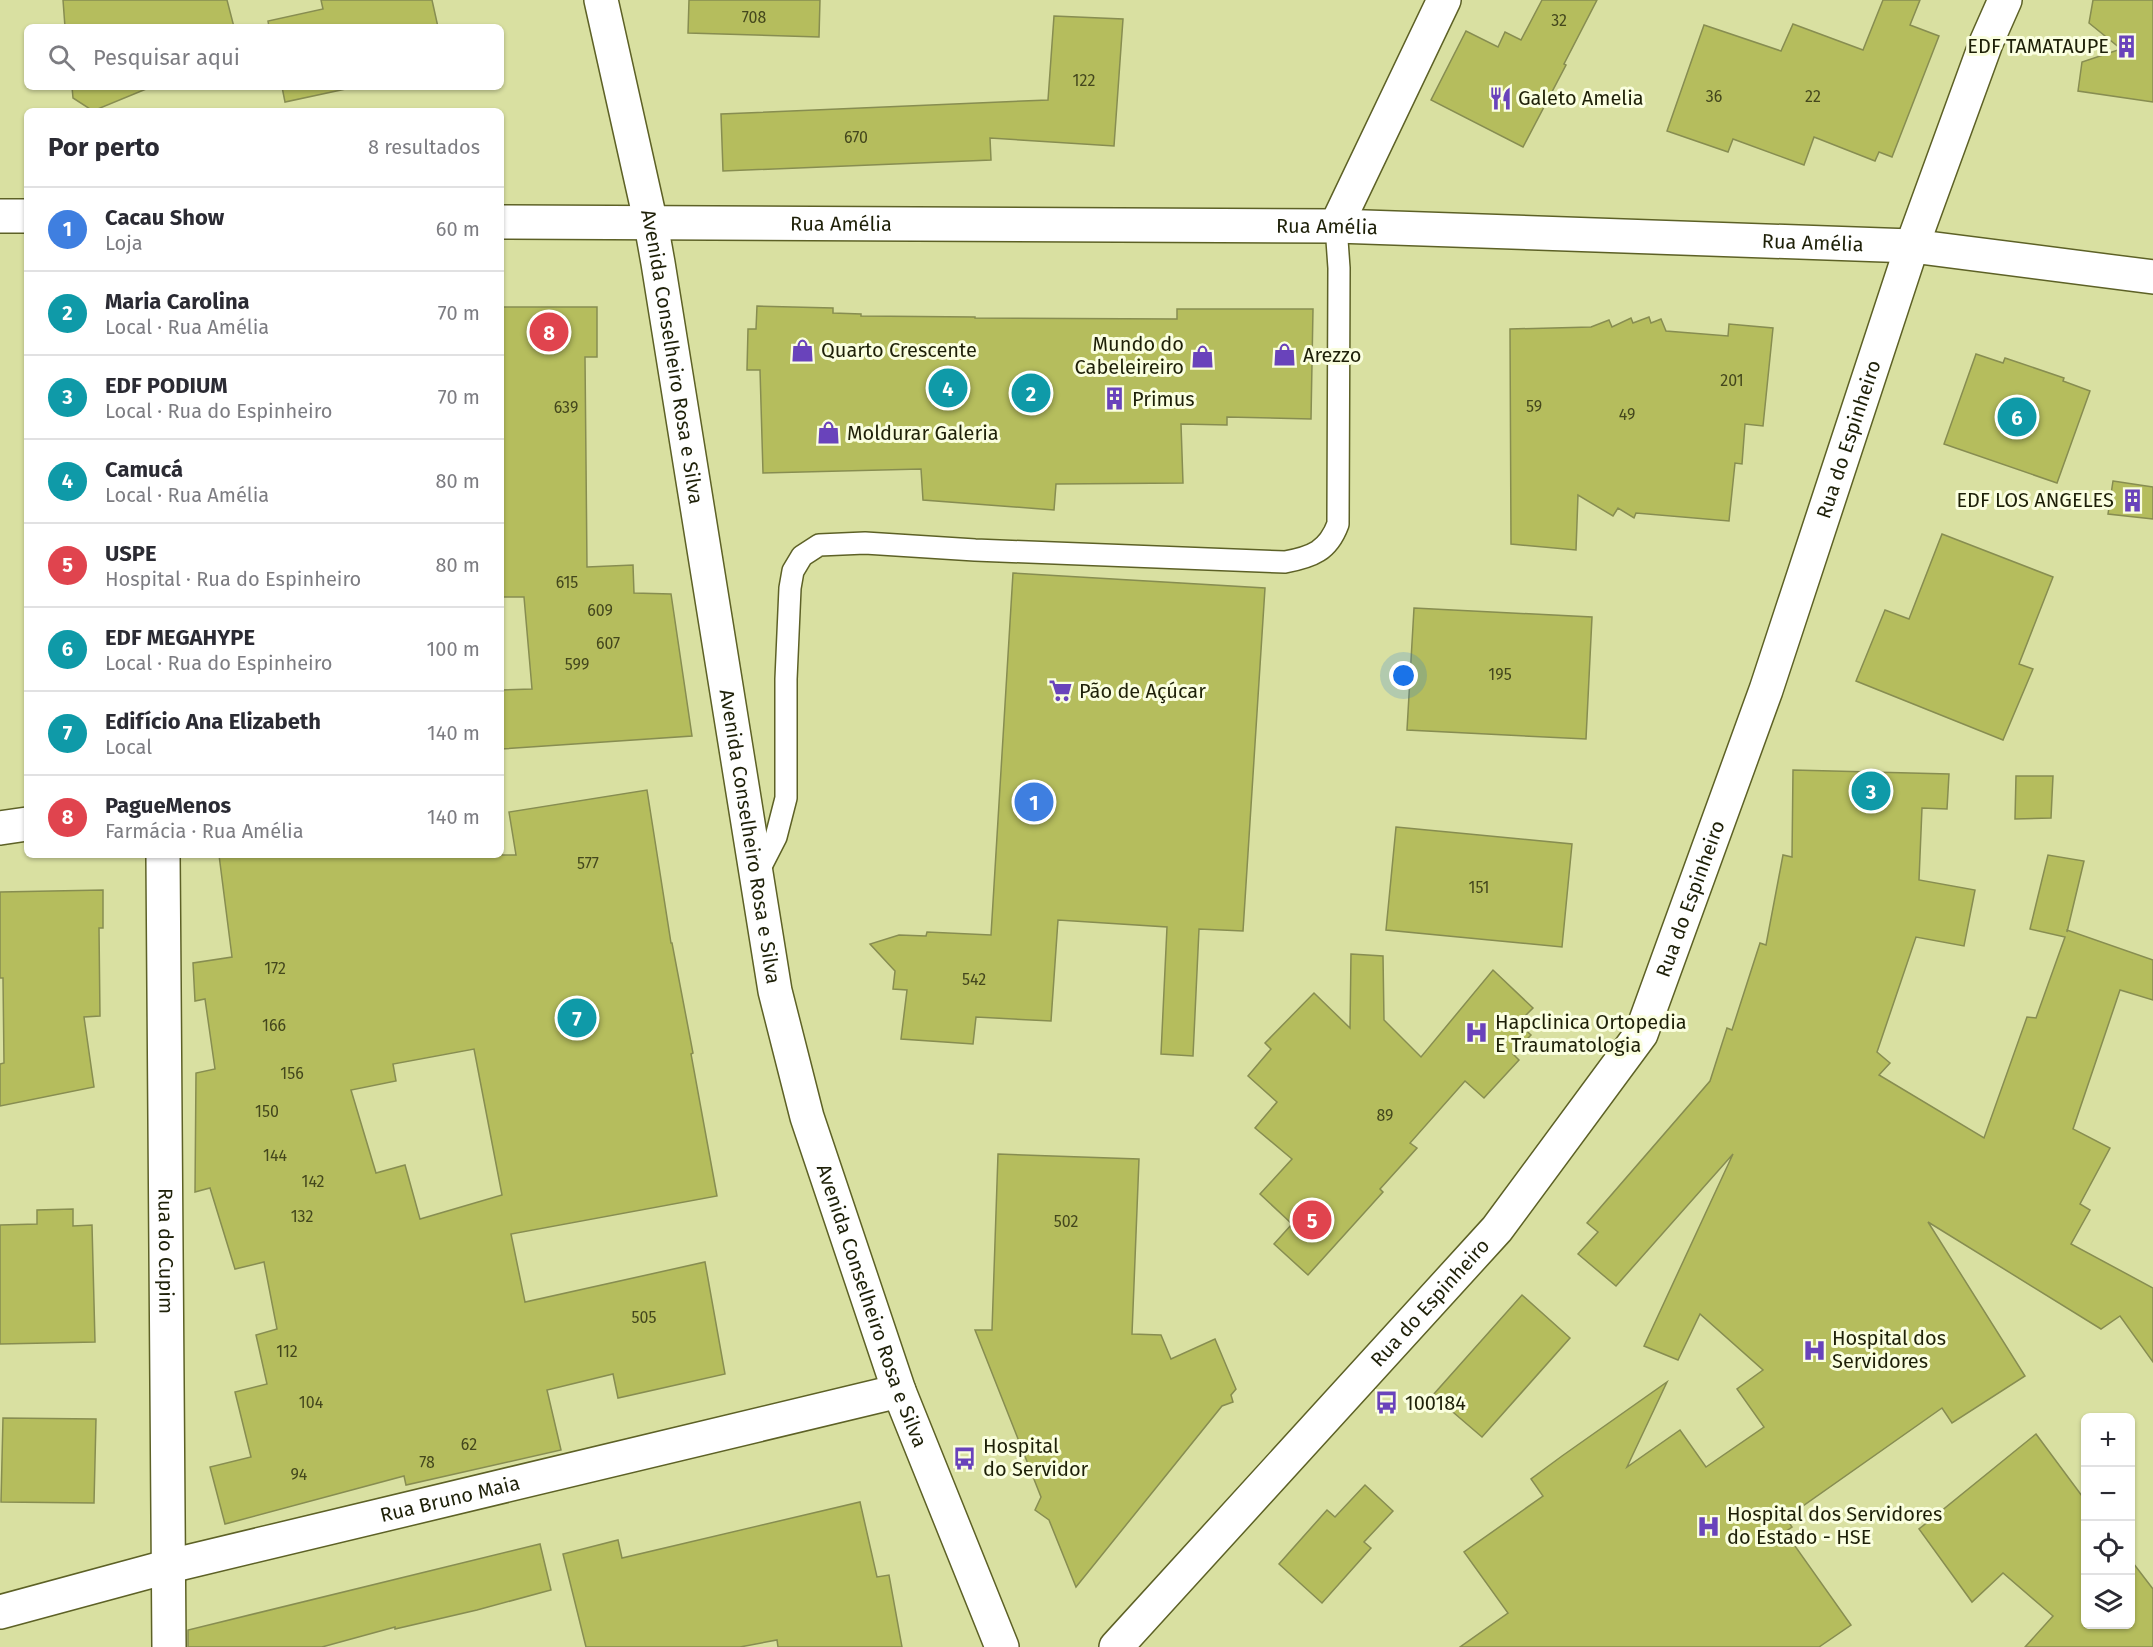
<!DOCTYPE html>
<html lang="pt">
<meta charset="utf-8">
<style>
:root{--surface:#fff;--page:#f7f7f7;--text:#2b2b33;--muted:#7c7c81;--line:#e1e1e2;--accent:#0f766e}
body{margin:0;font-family:"Fira Sans",sans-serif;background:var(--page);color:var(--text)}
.controls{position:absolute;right:18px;bottom:18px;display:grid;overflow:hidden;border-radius:9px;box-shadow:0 2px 4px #0004}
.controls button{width:54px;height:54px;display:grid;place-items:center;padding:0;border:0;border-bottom:2px solid var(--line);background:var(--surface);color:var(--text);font:30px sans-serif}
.you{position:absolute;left:1404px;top:676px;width:21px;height:21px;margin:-15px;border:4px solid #fff;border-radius:50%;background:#1a73e8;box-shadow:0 0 0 9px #1a73e833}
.badge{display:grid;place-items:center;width:39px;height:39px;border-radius:50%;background:var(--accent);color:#fff;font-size:20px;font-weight:700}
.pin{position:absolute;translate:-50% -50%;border:3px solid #fff;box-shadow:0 2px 6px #0006}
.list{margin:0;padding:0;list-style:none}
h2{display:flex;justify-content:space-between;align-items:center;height:78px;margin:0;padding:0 24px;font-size:26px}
h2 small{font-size:20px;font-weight:400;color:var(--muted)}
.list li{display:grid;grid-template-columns:39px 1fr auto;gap:18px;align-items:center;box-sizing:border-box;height:84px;padding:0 24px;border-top:2px solid var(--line)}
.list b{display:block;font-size:22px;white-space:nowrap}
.list p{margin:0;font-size:20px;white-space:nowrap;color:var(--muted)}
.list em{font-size:20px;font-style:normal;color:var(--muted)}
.icon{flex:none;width:33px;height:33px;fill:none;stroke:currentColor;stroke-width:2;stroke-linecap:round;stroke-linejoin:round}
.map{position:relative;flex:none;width:2153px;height:1647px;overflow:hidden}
.search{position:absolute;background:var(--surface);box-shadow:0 2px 4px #0004;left:24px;top:24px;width:480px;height:66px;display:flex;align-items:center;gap:15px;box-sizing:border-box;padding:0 21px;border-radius:9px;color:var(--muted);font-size:22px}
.panel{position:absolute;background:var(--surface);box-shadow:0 2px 4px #0004;left:24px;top:108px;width:480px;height:750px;border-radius:9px}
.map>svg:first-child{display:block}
</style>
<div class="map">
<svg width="2153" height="1647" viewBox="0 0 2153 1647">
<rect width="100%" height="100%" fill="#d9e0a1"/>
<!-- building -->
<g fill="#b5bd5d" stroke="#878d51" stroke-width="1.5" fill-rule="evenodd">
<path d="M63 0H227L234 27H65Z"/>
<path d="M321 0H432L438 27H269L268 21 323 9Z"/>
<path d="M689 0H820L819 37 688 33Z"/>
<path d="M1542 0H1597L1564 64 1566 65 1523 147 1431 100 1466 31 1498 47 1505 32 1521 40Z"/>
<path d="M1883 0H1920L1910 25 1939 36 1892 157 1879 152 1875 161 1814 137 1804 165 1733 139 1728 152 1667 131 1704 25 1781 51 1793 24 1863 50Z"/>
<path d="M2093 0H2153V102L2078 91 2082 62 2121 49 2089 23Z"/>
<path d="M1054 16 1123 19 1114 146 990 138 991 160 723 171 721 114 1048 100Z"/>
<path d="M72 87H151L93 111 73 98Z"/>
<path d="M282 87H355L285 102Z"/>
<path d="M757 306 833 308V313L861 314V316L975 317V318L1177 319V309H1313L1311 419 1227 417V425L1181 424 1183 483 1056 484 1054 510 923 500 921 469 763 473 760 370H747L748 329H756Z"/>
<path d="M501 307H597V357H585L587 567 633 565 634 593 671 594 692 736 501 749V690L532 689 524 597H501Z"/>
<path d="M1649 317 1651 323 1661 319 1666 331 1728 336 1729 324 1773 328 1763 426 1745 424 1742 464 1735 463 1729 521 1636 513 1634 518 1618 508 1613 516 1578 495 1576 550 1511 544 1510 329 1591 327 1609 320 1612 327 1631 318 1633 323Z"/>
<path d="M1976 354 2003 363 2005 358 2064 378 2063 381 2090 391 2057 483 1944 444Z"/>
<path d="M2113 481 2153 487V519L2108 514Z"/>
<path d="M1942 534 2053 577 2019 664 2033 669 2003 740 1856 681 1885 610 1909 619Z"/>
<path d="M1013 573 1265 588 1243 931 1199 929 1193 1056 1161 1054 1167 927 1058 920 1051 1021 976 1017 973 1044 901 1039 907 990 893 989 895 971 870 944 899 935 926 936 927 932 991 935Z"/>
<path d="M1414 608 1592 617 1586 739 1407 730Z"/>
<path d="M1793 770 1949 774 1947 809 1922 808 1919 880 1975 890 1964 946 1916 937 1877 1052 1890 1063 1879 1075 1984 1138 2027 1017 2036 1018 2065 937 2030 929 2048 855 2084 861 2067 932V930L2153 960V1000L2120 990 2073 1129 2110 1148 2080 1204 2090 1210 2071 1244 2153 1288V1362L2120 1316 2101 1329 1928 1222 2025 1376 1952 1423 1942 1408 1786 1518 1792 1527 1785 1532 1851 1625 1819 1647H1460L1508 1613 1464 1552 1543 1496 1531 1479 1562 1456 1667 1382 1627 1467 1680 1430 1706 1467 1764 1427 1737 1389 1763 1370 1700 1314 1678 1360 1644 1346 1733 1154 1616 1286 1578 1254 1598 1232 1587 1223 1710 1081 1727 1028 1732 1030 1760 943 1766 945 1783 855 1792 857Z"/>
<path d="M2016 776H2053L2051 818 2015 819Z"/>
<path d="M647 790 671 943H672L693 1053 691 1054 717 1196 511 1234 525 1302 705 1262 725 1374 618 1398 613 1374 547 1390 561 1450 406 1485 404 1476 225 1524 210 1467 251 1457 235 1392 267 1384 256 1335 277 1329 264 1262 235 1269 210 1188 195 1192 196 1073 215 1069 205 999 195 1001 193 963 232 957 219 855H516L509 812ZM474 1049 502 1195 420 1219 405 1165 376 1173 351 1090 396 1081 393 1064Z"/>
<path d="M1396 827 1572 844 1562 947 1386 930Z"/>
<path d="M103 890V928H99L100 1016 84 1017 94 1087 0 1106V1064L4 1063 3 978H0V892Z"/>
<path d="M1351 954 1383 956 1384 1020 1421 1057 1493 970 1533 1008 1518 1023 1531 1035 1513 1054 1519 1060 1484 1098 1465 1081 1410 1143 1417 1148 1380 1189 1383 1192 1308 1275 1274 1244 1292 1224 1260 1194 1292 1159 1255 1128 1277 1102 1248 1076 1271 1049 1265 1043 1314 993 1350 1028Z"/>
<path d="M998 1154 1139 1159 1132 1334 1161 1335 1171 1359 1215 1339 1236 1389 1231 1395 1233 1402 1222 1406 1076 1587 1049 1520 1035 1510 1041 1497 975 1330H992Z"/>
<path d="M73 1209V1226L92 1225 95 1342 0 1344V1225L37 1224V1210Z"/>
<path d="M1522 1295 1570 1338 1482 1437 1433 1395Z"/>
<path d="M3 1418 96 1419 94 1503 1 1502Z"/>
<path d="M2036 1434 2085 1500V1624H2130V1559L2153 1589V1647H2025L2053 1616 2003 1573 1972 1602 1919 1529Z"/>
<path d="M1365 1485 1393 1511 1364 1542 1371 1548 1322 1603 1279 1564 1327 1510 1335 1517Z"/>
<path d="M860 1502 877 1577 889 1575 902 1647H778L777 1640 740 1647H586L563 1554 618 1540 622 1558Z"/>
<path d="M540 1544 551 1590 477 1610 395 1629V1627L322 1647H188V1630Z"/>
</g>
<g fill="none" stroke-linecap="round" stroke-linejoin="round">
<defs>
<path id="service" d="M756 876 776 837 786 798V679L790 588 793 571 802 556 819 545 865 543 975 550 1285 562C1312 557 1328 551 1338 524L1339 268 1336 226"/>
<g id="minor">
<path d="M1336 226 1444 0"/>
<path d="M0 828 27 824"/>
<path id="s1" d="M163 855 169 1647"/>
</g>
<g id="tertiary">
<path id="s2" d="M0 1612 170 1566 899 1391"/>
<path id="s3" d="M1116 1647 1497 1229 1641 1034 1766 690 1912 246 1986 43 2005 0"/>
</g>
<g id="secondary">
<path id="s4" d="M601 0 651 224 658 263 775 991 807 1117 899 1391 1002 1647"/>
<path d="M0 216H27"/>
<path id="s5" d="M501 222 1336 226 1912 246 2153 277"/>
</g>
</defs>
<!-- service casing -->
<use href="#service" stroke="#5d6126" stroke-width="24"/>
<!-- minor casing -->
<use href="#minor" stroke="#5d6126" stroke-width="36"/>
<!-- tertiary casing -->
<use href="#tertiary" stroke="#5d6126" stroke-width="36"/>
<!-- secondary casing -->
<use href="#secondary" stroke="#5d6126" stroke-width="36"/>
<!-- service -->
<use href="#service" stroke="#fff" stroke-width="21"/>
<!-- minor -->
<use href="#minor" stroke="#fff" stroke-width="33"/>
<!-- tertiary -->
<use href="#tertiary" stroke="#fff" stroke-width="33"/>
<!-- secondary -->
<use href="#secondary" stroke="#fff" stroke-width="33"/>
</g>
<!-- icons -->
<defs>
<symbol id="building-bare" viewBox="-9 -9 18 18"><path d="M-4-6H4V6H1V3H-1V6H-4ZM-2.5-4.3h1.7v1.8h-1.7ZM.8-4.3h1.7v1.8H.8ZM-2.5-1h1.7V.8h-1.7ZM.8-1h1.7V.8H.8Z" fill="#6943bb" stroke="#fafedf" stroke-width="2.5" paint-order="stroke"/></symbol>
<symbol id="restaurant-bare" viewBox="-9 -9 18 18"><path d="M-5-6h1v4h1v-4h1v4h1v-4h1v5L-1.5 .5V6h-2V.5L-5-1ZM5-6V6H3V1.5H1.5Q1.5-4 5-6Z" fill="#6943bb" stroke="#fafedf" stroke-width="2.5" paint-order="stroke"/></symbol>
<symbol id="shop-bare" viewBox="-9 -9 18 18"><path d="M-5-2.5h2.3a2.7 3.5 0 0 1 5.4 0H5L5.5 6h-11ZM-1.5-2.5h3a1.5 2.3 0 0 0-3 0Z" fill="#6943bb" stroke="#fafedf" stroke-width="2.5" paint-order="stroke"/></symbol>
<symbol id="supermarket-bare" viewBox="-9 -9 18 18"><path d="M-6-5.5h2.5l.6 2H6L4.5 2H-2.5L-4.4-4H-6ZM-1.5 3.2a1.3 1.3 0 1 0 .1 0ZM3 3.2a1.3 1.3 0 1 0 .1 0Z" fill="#6943bb" stroke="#fafedf" stroke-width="2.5" paint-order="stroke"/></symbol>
<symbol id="hospital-bare" viewBox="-9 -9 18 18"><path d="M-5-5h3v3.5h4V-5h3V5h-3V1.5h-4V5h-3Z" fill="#6943bb" stroke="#fafedf" stroke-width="2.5" paint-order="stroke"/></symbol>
<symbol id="bus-bare" viewBox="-9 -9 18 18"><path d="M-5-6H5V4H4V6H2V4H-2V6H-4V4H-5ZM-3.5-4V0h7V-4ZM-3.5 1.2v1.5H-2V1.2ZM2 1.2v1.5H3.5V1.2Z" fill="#6943bb" stroke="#fafedf" stroke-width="2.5" paint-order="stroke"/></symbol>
</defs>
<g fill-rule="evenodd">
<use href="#building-bare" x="2110" y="30" width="33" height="33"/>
<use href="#restaurant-bare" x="1484" y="82" width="33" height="33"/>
<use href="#shop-bare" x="786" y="334" width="33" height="33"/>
<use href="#shop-bare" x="1268" y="338" width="33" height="33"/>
<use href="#shop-bare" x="1186" y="340" width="33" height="33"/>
<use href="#building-bare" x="1098" y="382" width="33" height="33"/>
<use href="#shop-bare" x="812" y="416" width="33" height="33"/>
<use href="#building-bare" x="2116" y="484" width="33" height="33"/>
<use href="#supermarket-bare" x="1044" y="674" width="33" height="33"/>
<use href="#hospital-bare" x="1460" y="1016" width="33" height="33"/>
<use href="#hospital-bare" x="1798" y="1334" width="33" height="33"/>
<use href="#bus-bare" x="1370" y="1386" width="33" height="33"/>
<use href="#bus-bare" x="948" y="1442" width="33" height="33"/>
<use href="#hospital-bare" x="1692" y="1510" width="33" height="33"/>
</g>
<g text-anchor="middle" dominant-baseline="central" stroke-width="6" stroke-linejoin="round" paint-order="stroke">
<!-- number labels -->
<g font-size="16" fill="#44471d">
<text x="754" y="17">708</text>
<text x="1559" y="20">32</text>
<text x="1084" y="80">122</text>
<text x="1714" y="96">36</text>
<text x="1813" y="96">22</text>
<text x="856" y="137">670</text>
<text x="1732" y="380">201</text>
<text x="1534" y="406">59</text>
<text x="566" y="407">639</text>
<text x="1627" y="414">49</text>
<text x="567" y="582">615</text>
<text x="600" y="610">609</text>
<text x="608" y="643">607</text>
<text x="577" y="664">599</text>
<text x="1500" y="674">195</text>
<text x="588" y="863">577</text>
<text x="1479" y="887">151</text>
<text x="275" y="968">172</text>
<text x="974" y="979">542</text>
<text x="274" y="1025">166</text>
<text x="292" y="1073">156</text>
<text x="267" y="1111">150</text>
<text x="1385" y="1115">89</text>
<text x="275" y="1155">144</text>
<text x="313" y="1181">142</text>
<text x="302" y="1216">132</text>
<text x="1066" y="1221">502</text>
<text x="644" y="1317">505</text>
<text x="287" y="1351">112</text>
<text x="311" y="1402">104</text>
<text x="469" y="1444">62</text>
<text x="427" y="1462">78</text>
<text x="299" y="1474">94</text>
</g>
<!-- poi labels -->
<g font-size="20" fill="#1e2008" stroke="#fafedf" text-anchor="start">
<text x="2109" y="46" text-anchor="end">EDF TAMATAUPE</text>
<text x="1518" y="98">Galeto Amelia</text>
<text x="1184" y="344" text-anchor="end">Mundo do<tspan x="1184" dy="23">Cabeleireiro</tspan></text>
<text x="821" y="350">Quarto Crescente</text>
<text x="1303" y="355">Arezzo</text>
<text x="1132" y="399">Primus</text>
<text x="847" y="433">Moldurar Galeria</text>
<text x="2114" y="500" text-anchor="end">EDF LOS ANGELES</text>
<text x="1079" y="691">Pão de Açúcar</text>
<text x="1495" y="1022">Hapclinica Ortopedia<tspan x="1495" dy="23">E Traumatologia</tspan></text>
<text x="1832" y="1338">Hospital dos<tspan x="1832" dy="23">Servidores</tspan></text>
<text x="1405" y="1403">100184</text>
<text x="983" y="1446">Hospital<tspan x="983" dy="23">do Servidor</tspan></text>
<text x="1727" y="1514">Hospital dos Servidores<tspan x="1727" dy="23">do Estado - HSE</tspan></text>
</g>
<!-- street labels -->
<g font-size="20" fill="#1e2008" stroke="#fafedf">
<text stroke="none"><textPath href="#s5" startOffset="340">Rua Amélia</textPath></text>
<text stroke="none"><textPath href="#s5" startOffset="826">Rua Amélia</textPath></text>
<text stroke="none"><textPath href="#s5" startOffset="1312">Rua Amélia</textPath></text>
<text stroke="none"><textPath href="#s4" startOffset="364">Avenida Conselheiro Rosa e Silva</textPath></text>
<text stroke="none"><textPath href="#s3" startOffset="1438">Rua do Espinheiro</textPath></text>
<text stroke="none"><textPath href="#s4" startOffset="850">Avenida Conselheiro Rosa e Silva</textPath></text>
<text stroke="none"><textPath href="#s3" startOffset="952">Rua do Espinheiro</textPath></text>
<text stroke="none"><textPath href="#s1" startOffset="396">Rua do Cupim</textPath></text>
<text stroke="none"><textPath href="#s3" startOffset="466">Rua do Espinheiro</textPath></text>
<text stroke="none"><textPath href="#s4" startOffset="1336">Avenida Conselheiro Rosa e Silva</textPath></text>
<text stroke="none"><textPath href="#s2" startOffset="464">Rua Bruno Maia</textPath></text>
</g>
</g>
</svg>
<div class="controls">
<button>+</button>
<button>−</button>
<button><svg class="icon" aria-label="locate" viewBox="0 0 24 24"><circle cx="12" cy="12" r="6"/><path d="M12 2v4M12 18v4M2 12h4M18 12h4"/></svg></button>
<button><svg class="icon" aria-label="layers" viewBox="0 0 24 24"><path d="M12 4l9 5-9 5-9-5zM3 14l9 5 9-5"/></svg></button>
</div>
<div class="you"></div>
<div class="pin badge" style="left:1034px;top:802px;background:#3f7fe0">1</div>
<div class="pin badge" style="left:1031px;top:393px;background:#0f9aa8">2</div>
<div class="pin badge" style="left:1871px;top:791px;background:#0f9aa8">3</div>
<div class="pin badge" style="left:948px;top:388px;background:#0f9aa8">4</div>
<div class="pin badge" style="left:1312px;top:1220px;background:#e0444e">5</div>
<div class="pin badge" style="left:2017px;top:417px;background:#0f9aa8">6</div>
<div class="pin badge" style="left:577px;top:1018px;background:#0f9aa8">7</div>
<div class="pin badge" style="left:549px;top:332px;background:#e0444e">8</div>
<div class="search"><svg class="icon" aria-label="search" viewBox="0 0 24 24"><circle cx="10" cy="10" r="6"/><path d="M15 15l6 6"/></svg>Pesquisar aqui</div>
<section class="panel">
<h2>Por perto<small>8 resultados</small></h2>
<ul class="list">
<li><span class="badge" style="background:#3f7fe0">1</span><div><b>Cacau Show</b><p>Loja</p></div><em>60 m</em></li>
<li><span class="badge" style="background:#0f9aa8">2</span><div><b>Maria Carolina</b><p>Local · Rua Amélia</p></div><em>70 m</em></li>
<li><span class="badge" style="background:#0f9aa8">3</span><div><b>EDF PODIUM</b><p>Local · Rua do Espinheiro</p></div><em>70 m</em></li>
<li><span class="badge" style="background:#0f9aa8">4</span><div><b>Camucá</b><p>Local · Rua Amélia</p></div><em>80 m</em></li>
<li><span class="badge" style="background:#e0444e">5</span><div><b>USPE</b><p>Hospital · Rua do Espinheiro</p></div><em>80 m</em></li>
<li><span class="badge" style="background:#0f9aa8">6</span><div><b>EDF MEGAHYPE</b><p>Local · Rua do Espinheiro</p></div><em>100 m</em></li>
<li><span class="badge" style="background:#0f9aa8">7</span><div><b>Edifício Ana Elizabeth</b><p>Local</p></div><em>140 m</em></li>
<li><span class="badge" style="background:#e0444e">8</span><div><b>PagueMenos</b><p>Farmácia · Rua Amélia</p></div><em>140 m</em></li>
</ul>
</section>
</div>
